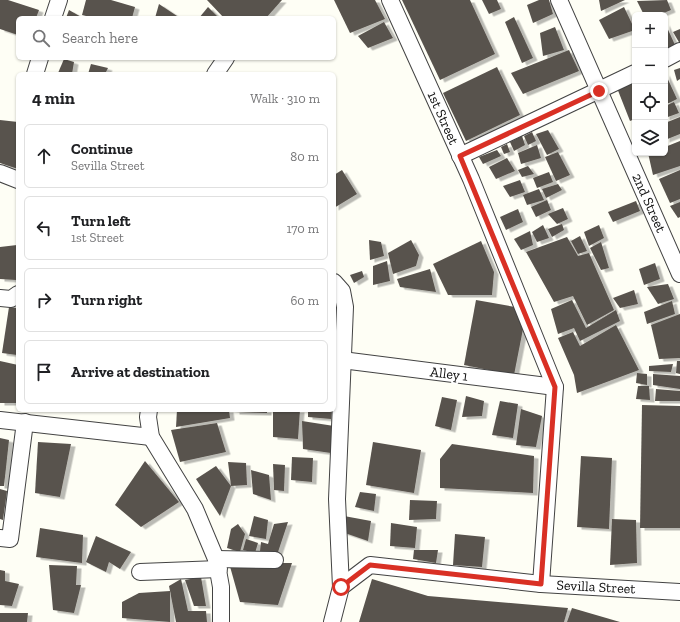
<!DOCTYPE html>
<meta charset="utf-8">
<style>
:root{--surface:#fff;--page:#f6f6f6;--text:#202124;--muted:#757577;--line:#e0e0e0}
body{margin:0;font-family:"Zilla Slab",serif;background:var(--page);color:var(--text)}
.controls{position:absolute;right:12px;top:12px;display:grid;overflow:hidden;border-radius:6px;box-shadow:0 1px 3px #0004}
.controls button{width:36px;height:36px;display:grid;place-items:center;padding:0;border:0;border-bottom:1px solid var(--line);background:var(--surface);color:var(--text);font:20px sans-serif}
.stop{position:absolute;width:12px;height:12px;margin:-9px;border:3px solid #d93025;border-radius:50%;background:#fff}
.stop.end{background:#d93025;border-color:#fff;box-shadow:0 1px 4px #0008}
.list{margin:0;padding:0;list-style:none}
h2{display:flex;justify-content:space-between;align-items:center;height:52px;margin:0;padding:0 16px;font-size:17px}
h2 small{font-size:13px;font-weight:400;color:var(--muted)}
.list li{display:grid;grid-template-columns:26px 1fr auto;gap:12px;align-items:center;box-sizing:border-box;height:64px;margin:0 8px 8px;padding:0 8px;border:1px solid var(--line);border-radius:6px}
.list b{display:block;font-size:15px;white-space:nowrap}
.list p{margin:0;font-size:13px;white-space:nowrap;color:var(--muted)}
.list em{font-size:13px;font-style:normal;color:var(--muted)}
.icon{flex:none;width:22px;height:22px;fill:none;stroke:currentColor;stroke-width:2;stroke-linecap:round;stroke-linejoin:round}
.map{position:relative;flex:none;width:680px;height:622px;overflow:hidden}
.search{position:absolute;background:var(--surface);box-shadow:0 1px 3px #0004;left:16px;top:16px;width:320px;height:44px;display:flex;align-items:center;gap:10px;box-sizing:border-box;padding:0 14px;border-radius:6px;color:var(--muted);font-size:15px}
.panel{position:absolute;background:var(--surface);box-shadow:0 1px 3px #0004;left:16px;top:72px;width:320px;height:340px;border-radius:6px}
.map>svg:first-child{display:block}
</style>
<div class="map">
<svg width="680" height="622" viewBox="0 0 680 622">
<defs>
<filter id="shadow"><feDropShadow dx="4.5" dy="2.5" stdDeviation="0" flood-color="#0004"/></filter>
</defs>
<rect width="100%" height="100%" fill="#fefef5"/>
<!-- building -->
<g fill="#59534d" filter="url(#shadow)">
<path d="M0 0H8L39 10 36 18H18V35L0 29Z"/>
<path d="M86 0H111L135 7 132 18H94L82 15Z"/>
<path d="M207 0H282L266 18H224Z"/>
<path d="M334 0H375L385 19 350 33Z"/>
<path d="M402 0H470L495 54 440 80Z"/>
<path d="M482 0H497L501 9 489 14Z"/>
<path d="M539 0H549L553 14 533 23 527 5Z"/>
<path d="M599 0H625L601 11Z"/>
<path d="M667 0 671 10 659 15H644L637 1Z"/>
<path d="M159 4 180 18H155Z"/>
<path d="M208 7 219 18H199Z"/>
<path d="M624 7 635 30 609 39 599 20Z"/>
<path d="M69 10 83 18H66Z"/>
<path d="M514 17 533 58 522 63 505 22Z"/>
<path d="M384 22 393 38 368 48 358 36Z"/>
<path d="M665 23 675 45 665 49Z"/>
<path d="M555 27 564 50 543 56 540 33Z"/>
<path d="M680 29V44L673 32Z"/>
<path d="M569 50 579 71 523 94 511 73Z"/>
<path d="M64 59 74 62 72 74 58 73Z"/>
<path d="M91 64 108 68 105 74H88Z"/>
<path d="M497 67 520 115 466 141 443 93Z"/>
<path d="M680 68V79L677 81 674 70Z"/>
<path d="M665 73 677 99 665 105Z"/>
<path d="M635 81V119L630 121 617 88Z"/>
<path d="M674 102 679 113 665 118V106Z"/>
<path d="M680 117V134L665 140V123Z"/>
<path d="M0 120 18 122V169L0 163Z"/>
<path d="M548 130 559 149 547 155 536 134Z"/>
<path d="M532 132 536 141 528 145 524 136Z"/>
<path d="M522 136 525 145 514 151 510 142Z"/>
<path d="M680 141V166L653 175 648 153H665V147Z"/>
<path d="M507 144 510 152 504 154 501 147Z"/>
<path d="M537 145 541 158 521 164 518 153Z"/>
<path d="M497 150 501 156 483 164 479 157Z"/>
<path d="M558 152 570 175 556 181 545 157Z"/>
<path d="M507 158 515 171 496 179 489 167Z"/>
<path d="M528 166 534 174 522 177 518 170Z"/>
<path d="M342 170 357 194 334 208V175Z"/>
<path d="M680 170V199L670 203 659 179Z"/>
<path d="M549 172 553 182 537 188 533 178Z"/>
<path d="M520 180 525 192 510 197 503 186Z"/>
<path d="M558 184 562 190 546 198 542 189Z"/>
<path d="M539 189 544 200 527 205 523 195Z"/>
<path d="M547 200 551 210 536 217 531 207Z"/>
<path d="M636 201 640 211 613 222 608 212Z"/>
<path d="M680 202V217L678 218 670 206Z"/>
<path d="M563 208 568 219 557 224 548 214Z"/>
<path d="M518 209 523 222 506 230 500 217Z"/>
<path d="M562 224 564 230 552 237 548 229Z"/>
<path d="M543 225 549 238 537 242 532 232Z"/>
<path d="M599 225 604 238 589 246 584 232Z"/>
<path d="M530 231 533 245 521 250 514 239Z"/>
<path d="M580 236 587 251 578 254 571 241Z"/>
<path d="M567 237 578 256 589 253 614 310 587 325 573 296 554 302 526 252Z"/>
<path d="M369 240 381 242 384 256 370 260Z"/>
<path d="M411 240 419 255 416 266 393 274 388 253Z"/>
<path d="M481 241 494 272 492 295H448L433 264Z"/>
<path d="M601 242 609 268 601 270 590 248Z"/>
<path d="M17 245 18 278 16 280 0 279V247Z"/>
<path d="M387 261 390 281 373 285V266Z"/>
<path d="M655 263 660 279 644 285 639 269Z"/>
<path d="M430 269 436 292 400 287 397 279Z"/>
<path d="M362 271 364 277 354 283 350 275Z"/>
<path d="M668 284 674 299 658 304 647 287Z"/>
<path d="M634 290 638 304 620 308 613 298Z"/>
<path d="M476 300 515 307 523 329 514 375 464 365Z"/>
<path d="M572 300 586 328 616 310 620 321 580 341 574 328 558 334 551 309Z"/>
<path d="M672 301 675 314 647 324 644 312Z"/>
<path d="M9 307 18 308 17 355 2 353Z"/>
<path d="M680 314V358L659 359 651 325Z"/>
<path d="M616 325 639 370 577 393 574 375 558 338 573 332 580 346Z"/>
<path d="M0 361 18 365 17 403H0Z"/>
<path d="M677 361H680V374L676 373Z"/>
<path d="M673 364 671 372 649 371V366Z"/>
<path d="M637 373 647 374V385L636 383Z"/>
<path d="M653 374 680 376V389L653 385Z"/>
<path d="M638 386H649L650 400 636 399Z"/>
<path d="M656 389 680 391V401H655Z"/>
<path d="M466 396 484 401 482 416 462 417Z"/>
<path d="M442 397 457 400 451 430 435 426Z"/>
<path d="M500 401 518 404 513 438 492 435Z"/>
<path d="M642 405 680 406V528H640Z"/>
<path d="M521 409 542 416 536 447 516 445Z"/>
<path d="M177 410H229L230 418 176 427Z"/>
<path d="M235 410H267V413L235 412Z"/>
<path d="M273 410H300L298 439 273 437Z"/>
<path d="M308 410H332L331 419 308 417Z"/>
<path d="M302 421 334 426 331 453 303 449Z"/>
<path d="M217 423 226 452 180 462 171 430Z"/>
<path d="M0 438 9 440 4 486H0Z"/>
<path d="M38 442 71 444 60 497 35 493Z"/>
<path d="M373 442 421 450 414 493 366 485Z"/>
<path d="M452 444 534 456 533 493 440 488V459Z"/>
<path d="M581 456 612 458 609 529 577 527Z"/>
<path d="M292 457 313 458 312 482 291 480Z"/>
<path d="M145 461 179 502 141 527 115 505Z"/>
<path d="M228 462 246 463 247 485 231 486Z"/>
<path d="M273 464 285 465 284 491 274 490Z"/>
<path d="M216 466 231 486 220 516 196 479Z"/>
<path d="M251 470 269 475 271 500 253 494Z"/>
<path d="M0 489 7 491 3 520 0 519Z"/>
<path d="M360 492 376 494 374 511 355 507Z"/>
<path d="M410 500 437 501 436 519 409 520Z"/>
<path d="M254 516 268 520 266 539 249 536Z"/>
<path d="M344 516 371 521 368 541 342 532Z"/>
<path d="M612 519 636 520 637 563 610 565Z"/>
<path d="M288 522 277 555 260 551 261 542 268 544 274 524Z"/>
<path d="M391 523 417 527 415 548 390 546Z"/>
<path d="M238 524 245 534 240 552 227 548 231 529Z"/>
<path d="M40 528 83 535 82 563 36 557Z"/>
<path d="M455 534 485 537 482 567 453 565Z"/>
<path d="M96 536 131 552 120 569 109 562 106 572 86 562Z"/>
<path d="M246 539 258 543 255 553 243 550Z"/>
<path d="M414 550H438L436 563 413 559Z"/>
<path d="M229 563H292L278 605 240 602Z"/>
<path d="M49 565 77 566 76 585H81L74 613 53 610Z"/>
<path d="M0 570 5 571V581L19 584 12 606 0 605Z"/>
<path d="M201 577 206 606H194L185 580Z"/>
<path d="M181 579 188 611H206L207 622H176L170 591V622L122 618V602L139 593 170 591 169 586Z"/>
<path d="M372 579 428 596 568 608 564 622H359Z"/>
<path d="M572 608 620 622H567Z"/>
<path d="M0 613H28L27 622H0Z"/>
</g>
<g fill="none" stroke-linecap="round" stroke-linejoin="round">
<defs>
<g id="street">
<path d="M390 0 471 179 555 387 541 584"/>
<path d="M559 0 680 274"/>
<path d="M53 18 59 0"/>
<path d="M665 59 680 51"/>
<path d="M35 74 40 58"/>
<path d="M215 74 226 58"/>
<path d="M460 156 635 73"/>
<path d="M0 173 18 180"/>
<path d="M334 282 342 291 345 307 337 499 341 587"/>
<path d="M0 298 11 299 18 294"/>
<path d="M342 360 555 387"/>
<path d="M149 410 148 417 151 437 195 509 216 559 221 587V622"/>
<path d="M0 420 151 437"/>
<path d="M0 538 10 539 25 422"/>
<path d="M216 559 275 560"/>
<path d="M140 572 219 569"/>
<path d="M332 622 341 587 370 565 541 584 680 592"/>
</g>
</defs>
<!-- street casing -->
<use href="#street" stroke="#434343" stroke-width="18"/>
<!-- street -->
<use href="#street" stroke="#fff" stroke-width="16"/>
</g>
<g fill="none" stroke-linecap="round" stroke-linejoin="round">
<!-- route -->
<path stroke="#d93025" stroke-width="5" d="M341 587 370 565 541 584 555 387 460 156 599 91"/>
</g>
<g text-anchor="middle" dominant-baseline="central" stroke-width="4" stroke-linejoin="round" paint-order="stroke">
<!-- street labels -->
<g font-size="14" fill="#101010" stroke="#fff">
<text transform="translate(443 118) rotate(66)">1st Street</text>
<text transform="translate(649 203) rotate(66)">2nd Street</text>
<text transform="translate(449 374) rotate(7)">Alley 1</text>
<text transform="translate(596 587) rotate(3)">Sevilla Street</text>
</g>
</g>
</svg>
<div class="controls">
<button>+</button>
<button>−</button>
<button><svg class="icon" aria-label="locate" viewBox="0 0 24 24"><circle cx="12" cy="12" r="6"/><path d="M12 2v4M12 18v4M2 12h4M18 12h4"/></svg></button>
<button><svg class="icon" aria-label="layers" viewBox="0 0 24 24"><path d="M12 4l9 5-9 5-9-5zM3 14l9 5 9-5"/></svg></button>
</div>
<div class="stop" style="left:341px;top:587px"></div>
<div class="stop end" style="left:599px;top:91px"></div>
<div class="search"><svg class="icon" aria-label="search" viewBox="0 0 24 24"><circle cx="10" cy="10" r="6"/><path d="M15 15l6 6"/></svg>Search here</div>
<section class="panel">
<h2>4 min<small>Walk · 310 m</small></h2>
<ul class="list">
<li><svg class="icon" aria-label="ahead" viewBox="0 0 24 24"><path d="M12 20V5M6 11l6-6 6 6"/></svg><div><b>Continue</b><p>Sevilla Street</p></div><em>80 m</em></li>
<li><svg class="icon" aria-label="left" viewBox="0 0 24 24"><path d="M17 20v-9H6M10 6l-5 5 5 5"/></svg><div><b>Turn left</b><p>1st Street</p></div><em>170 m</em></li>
<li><svg class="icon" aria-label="right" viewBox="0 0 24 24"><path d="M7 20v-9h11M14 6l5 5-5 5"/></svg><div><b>Turn right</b></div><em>60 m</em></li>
<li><svg class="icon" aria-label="arrive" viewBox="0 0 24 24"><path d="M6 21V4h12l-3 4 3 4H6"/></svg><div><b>Arrive at destination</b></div></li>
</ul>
</section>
</div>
